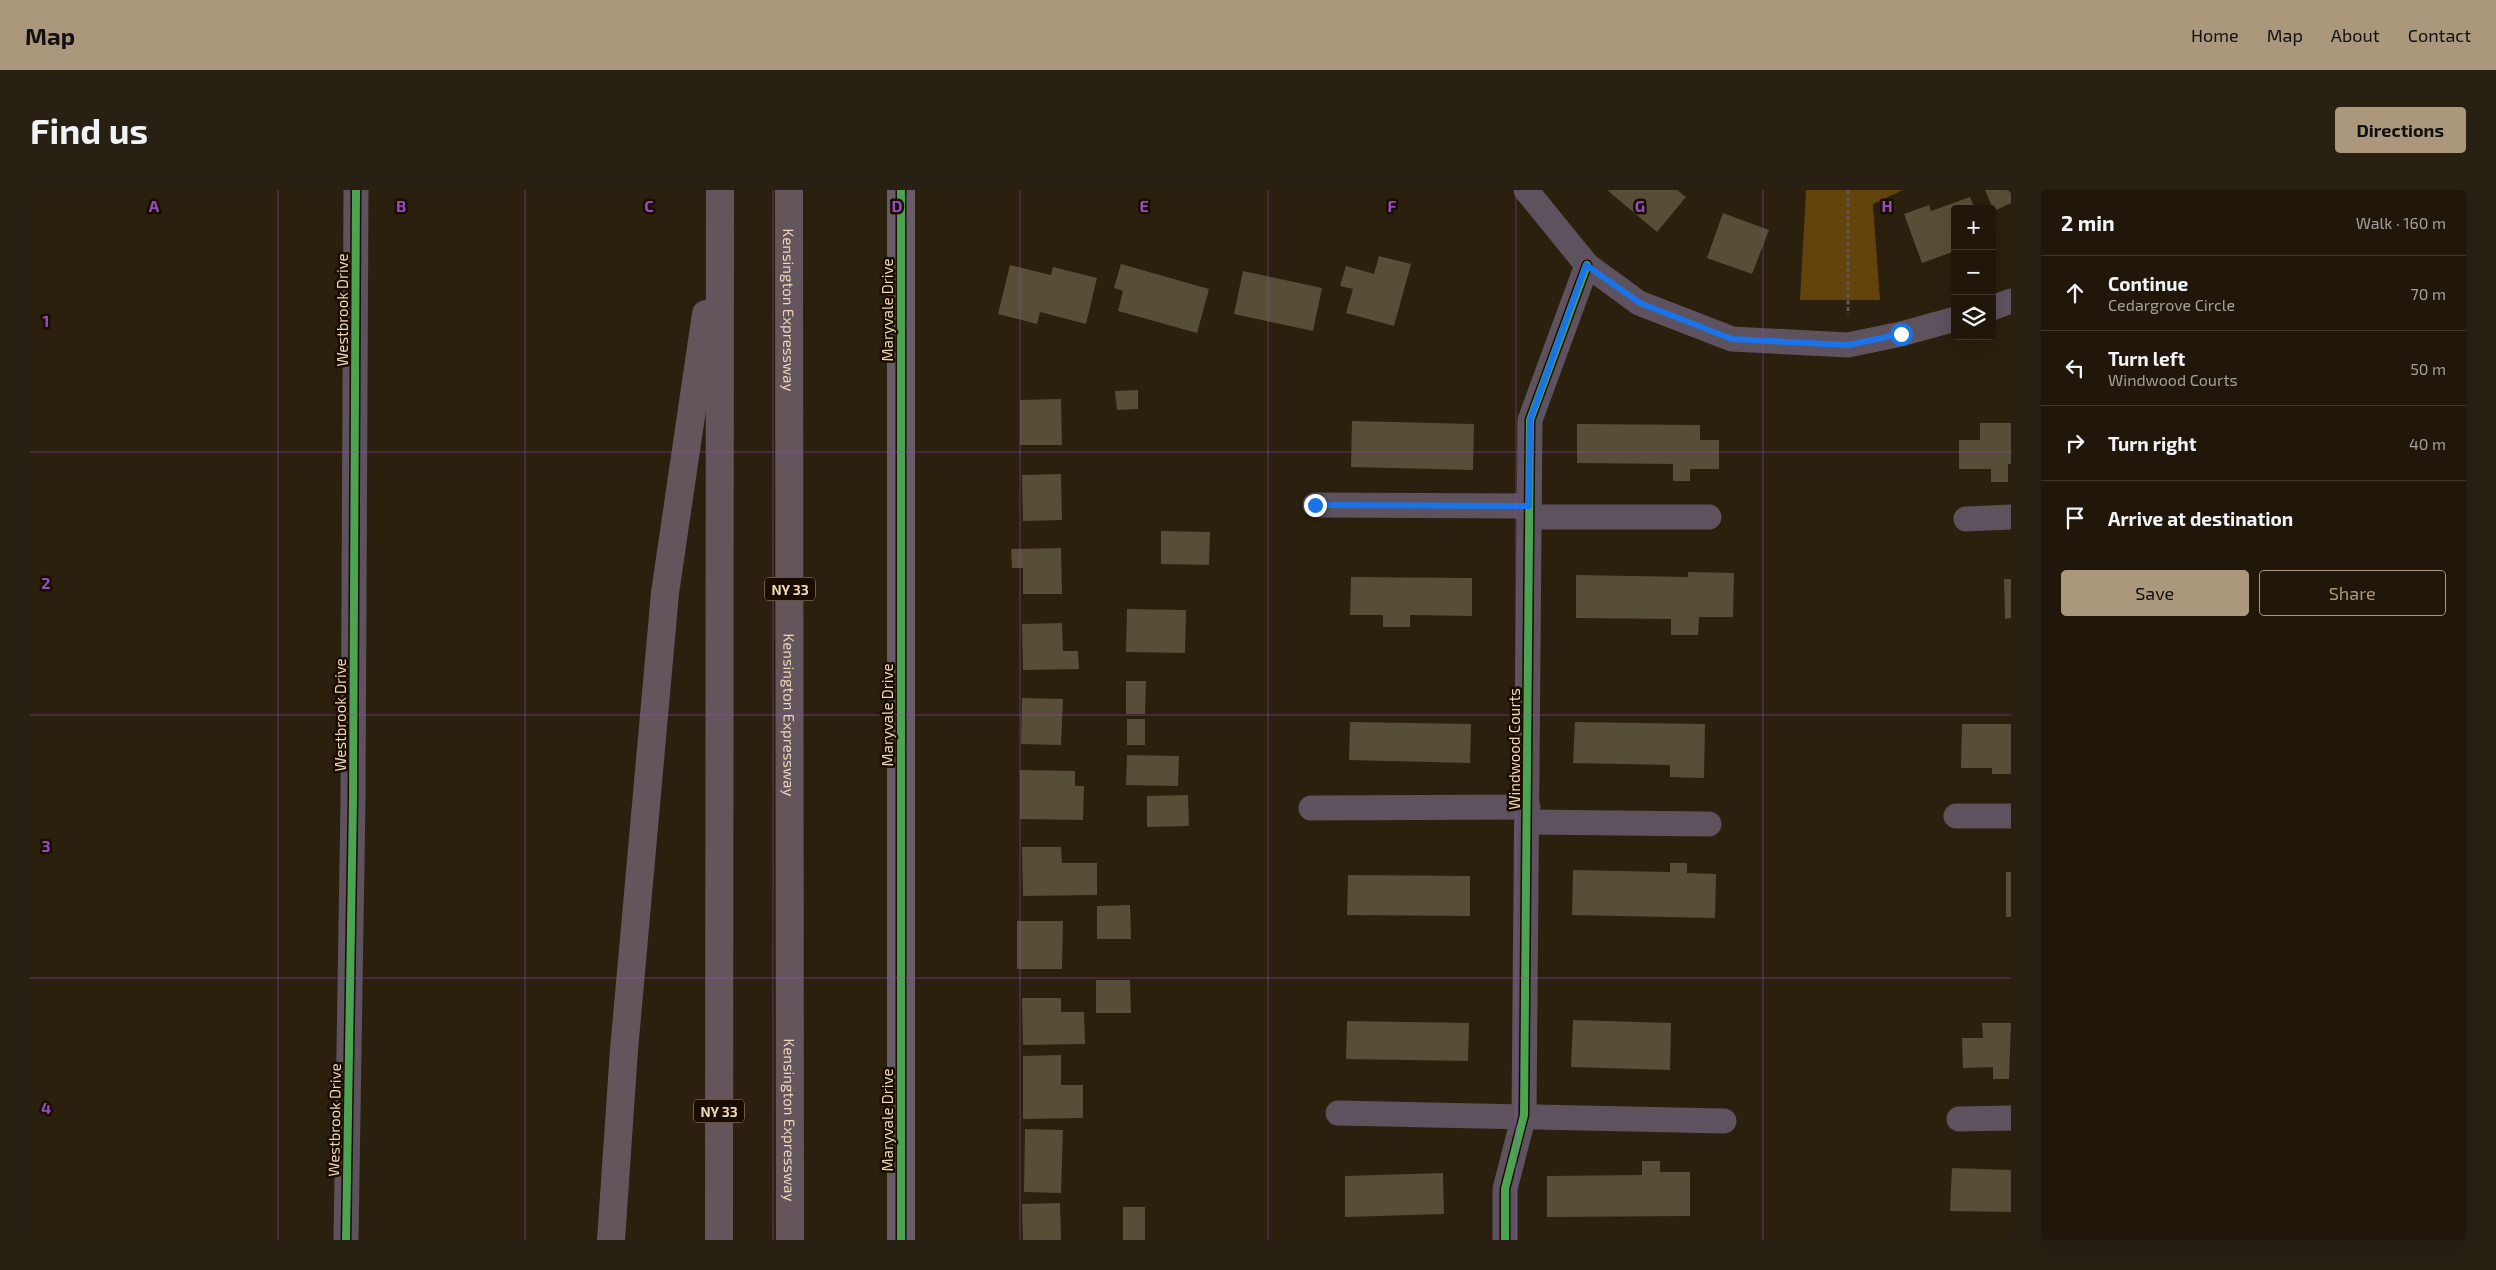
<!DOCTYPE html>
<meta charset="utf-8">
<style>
:root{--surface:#20170a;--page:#282013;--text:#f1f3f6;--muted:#a29f9c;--line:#3d362b;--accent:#aa977c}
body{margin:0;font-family:"Exo 2",sans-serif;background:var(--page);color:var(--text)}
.controls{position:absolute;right:15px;top:15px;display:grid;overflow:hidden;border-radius:5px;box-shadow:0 5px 20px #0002}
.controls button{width:45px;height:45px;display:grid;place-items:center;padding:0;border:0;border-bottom:1px solid var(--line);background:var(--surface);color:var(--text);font:25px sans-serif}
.stop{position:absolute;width:15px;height:15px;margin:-11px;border:4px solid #1a73e8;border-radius:50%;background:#fff}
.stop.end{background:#1a73e8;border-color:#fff;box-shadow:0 1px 5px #0008}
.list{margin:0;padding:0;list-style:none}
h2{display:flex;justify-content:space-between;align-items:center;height:65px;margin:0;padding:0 20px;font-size:21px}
h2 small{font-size:16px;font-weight:400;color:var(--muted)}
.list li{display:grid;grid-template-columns:32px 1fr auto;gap:15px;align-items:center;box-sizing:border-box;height:75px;padding:0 20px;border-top:1px solid var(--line)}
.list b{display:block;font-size:19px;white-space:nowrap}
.list p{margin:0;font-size:16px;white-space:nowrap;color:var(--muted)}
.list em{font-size:16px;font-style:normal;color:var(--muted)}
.actions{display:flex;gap:10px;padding:15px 20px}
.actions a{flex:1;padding:11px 0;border:1px solid var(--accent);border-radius:5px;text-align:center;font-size:18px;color:var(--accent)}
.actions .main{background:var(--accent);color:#111}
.icon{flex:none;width:28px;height:28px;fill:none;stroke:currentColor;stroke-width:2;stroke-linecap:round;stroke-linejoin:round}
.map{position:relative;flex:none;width:1981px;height:1050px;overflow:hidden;border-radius:5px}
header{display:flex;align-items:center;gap:30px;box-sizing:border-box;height:70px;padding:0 25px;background:var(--accent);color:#111}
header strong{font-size:24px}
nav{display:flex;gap:28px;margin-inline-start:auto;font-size:18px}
.intro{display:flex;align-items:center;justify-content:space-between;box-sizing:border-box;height:120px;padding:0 30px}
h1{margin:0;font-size:35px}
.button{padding:12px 22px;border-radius:5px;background:var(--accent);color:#111;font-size:18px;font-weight:700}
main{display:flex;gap:30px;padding:0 30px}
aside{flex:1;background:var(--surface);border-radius:5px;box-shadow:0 5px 20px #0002}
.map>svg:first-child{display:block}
</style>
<header>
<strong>Map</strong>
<nav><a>Home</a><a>Map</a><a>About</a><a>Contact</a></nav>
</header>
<div class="intro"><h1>Find us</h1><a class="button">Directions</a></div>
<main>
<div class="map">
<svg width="1981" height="1050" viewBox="0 0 1981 1050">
<rect width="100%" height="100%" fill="#2b1f0d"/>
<!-- green -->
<path fill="#62430a" d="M1776 0H1873L1843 14 1850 110H1770Z"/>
<!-- building -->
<g fill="#574e37">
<path d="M1577 0H1647L1656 7 1627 42Z"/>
<path d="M1955 0H1981V13L1964 21Z"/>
<path d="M1940 7 1945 19H1925V61L1892 73 1874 24 1899 15 1901 21Z"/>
<path d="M1693 23 1739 40 1722 84 1677 68Z"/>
<path d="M1349 66 1381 74 1364 136 1316 123 1323 99 1310 96 1316 76 1344 84Z"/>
<path d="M1091 74 1179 99 1167 143 1088 121 1093 101 1084 98Z"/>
<path d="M980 75 1021 85 1023 77 1067 88 1056 134 1010 122 1007 134 968 124Z"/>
<path d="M1213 81 1292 98 1283 141 1204 124Z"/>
<path d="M1108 200V219L1087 220 1085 201Z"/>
<path d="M1031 209 1032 255H990V210Z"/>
<path d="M1322 231 1444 234 1443 280 1321 277Z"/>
<path d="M1950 233H1981V274H1978V292H1961V279H1929V250H1950Z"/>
<path d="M1547 234 1670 235V250H1689V279H1660V291H1643V274L1547 273Z"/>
<path d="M1031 284 1032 330 993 331 992 285Z"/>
<path d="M1131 341 1180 342 1179 375 1131 374Z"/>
<path d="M1031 358 1032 404H993V378H982L981 359Z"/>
<path d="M1658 382 1704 383 1703 427H1669L1668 445H1641V429L1546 428V385L1658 387Z"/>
<path d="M1321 387 1442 388V426L1380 425V437H1353V425H1320Z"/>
<path d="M1974 389H1981V428L1975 429Z"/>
<path d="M1097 419 1156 420 1155 463 1096 462Z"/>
<path d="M1032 433 1033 461H1048L1049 479 993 480 992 434Z"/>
<path d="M1096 491H1116L1115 524H1096Z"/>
<path d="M992 508 1033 509 1031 555 991 554Z"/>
<rect x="1097" y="529" width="18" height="26"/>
<path d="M1320 532 1441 534 1440 573 1319 570Z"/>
<path d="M1545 532 1675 534 1674 588 1640 587V575L1543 573Z"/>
<path d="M1932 534H1981V584H1962V578H1931Z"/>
<path d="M1097 565 1149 566 1148 596 1096 595Z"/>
<path d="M990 580 1045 581V596H1054L1053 630 990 629Z"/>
<path d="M1158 605 1159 636 1117 637V606Z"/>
<path d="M992 657H1031L1032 673H1067V705L993 706Z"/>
<path d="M1640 673H1657V683L1686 684 1685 728 1542 725 1543 680 1640 682Z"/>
<rect x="1976" y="682" width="5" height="45"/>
<path d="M1318 685 1440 686V726L1317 725Z"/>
<path d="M1100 715 1101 749H1067V716Z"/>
<path d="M987 731H1033L1032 779H987Z"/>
<path d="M1066 790H1100L1101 823H1066Z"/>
<path d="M992 808H1031V822H1054L1055 854 993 855Z"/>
<path d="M1543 830 1641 833 1640 880 1541 877Z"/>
<path d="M1317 831 1439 833 1438 871 1316 869Z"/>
<path d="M1952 833H1981L1979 889H1963V877L1933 878 1932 848H1953Z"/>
<path d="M1031 865V895H1053V928L993 929V866Z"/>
<path d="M995 939 1033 940 1031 1003 994 1002Z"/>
<path d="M1612 971H1630V982H1660V1026L1517 1027V986L1612 985Z"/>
<path d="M1922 978 1981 980V1022L1920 1021Z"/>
<path d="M1413 983 1414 1024 1315 1027V986Z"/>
<path d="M1030 1013 1031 1050H993L992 1014Z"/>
<rect x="1093" y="1017" width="22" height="33"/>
</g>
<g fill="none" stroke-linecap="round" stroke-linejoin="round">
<!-- path -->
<path stroke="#5e5455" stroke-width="3" stroke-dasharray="4 2.5" stroke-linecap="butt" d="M1818 0V124"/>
<!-- street -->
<g stroke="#5d525d" stroke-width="25">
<path d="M1496 0 1557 75 1609 113 1702 149 1818 155 1871 144 1925 129"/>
<path d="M1962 118 1981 111"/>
<path d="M1285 315 1499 316"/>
<path d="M1499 327H1679"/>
<path d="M1936 329 1981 327"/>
<path d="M1281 618 1498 617"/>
<path d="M1926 626H1981"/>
<path d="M1498 632 1679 634"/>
<path d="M1308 923 1694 931"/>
<path d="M1929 929 1981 928"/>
<path d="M316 1050 323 610 326 0"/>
<path d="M1475 1050V999L1494 925 1500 230 1557 75"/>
</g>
<!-- secondary -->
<path stroke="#695c69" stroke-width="28" d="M871 0V1050"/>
<!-- highway -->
<g stroke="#64555d" stroke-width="28">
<path id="s1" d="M759 0 760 1050"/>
<path d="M581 1050 594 860 635 403 676 124"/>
<path d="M689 1050 690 0"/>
</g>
<defs>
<g id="cycleway">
<path d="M871 0V1050"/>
<path d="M316 1050 323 610 326 0"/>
<path d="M1475 1050V999L1494 925 1500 230 1557 75"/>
</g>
</defs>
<!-- cycleway casing -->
<use href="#cycleway" stroke="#1a0d00" stroke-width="11"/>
<!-- cycleway -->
<use href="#cycleway" stroke="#4ca352" stroke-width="8"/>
</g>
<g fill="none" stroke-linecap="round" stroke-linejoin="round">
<!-- route -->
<path stroke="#1a73e8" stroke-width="6" d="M1285 315 1499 316 1500 230 1556 75 1610 113 1702 149 1818 155 1871 144"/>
</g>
<!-- grid -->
<path fill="none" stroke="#924ebe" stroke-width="1" stroke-opacity="0.55" d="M248 0V1050M495 0V1050M743 0V1050M990 0V1050M1238 0V1050M1486 0V1050M1733 0V1050M0 262H1981M0 525H1981M0 788H1981"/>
<g text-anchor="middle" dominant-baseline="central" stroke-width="5" stroke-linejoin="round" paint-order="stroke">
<!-- shield labels -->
<g fill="#1a0d00" stroke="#af9b81" stroke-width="1">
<rect x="735" y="387.5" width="50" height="23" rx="4"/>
<rect x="664" y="909.5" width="50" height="23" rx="4"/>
</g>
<g font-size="14" font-weight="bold" fill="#efd8b8">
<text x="760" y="399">NY 33</text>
<text x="689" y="921">NY 33</text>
</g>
<!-- street labels -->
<g font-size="15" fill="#efd8b8" stroke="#1a0d00">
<text transform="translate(312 120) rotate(-90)">Westbrook Drive</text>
<text stroke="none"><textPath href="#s1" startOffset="120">Kensington Expressway</textPath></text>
<text transform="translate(857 120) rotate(-90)">Maryvale Drive</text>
<text transform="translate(310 525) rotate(-90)">Westbrook Drive</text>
<text stroke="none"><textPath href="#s1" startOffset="525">Kensington Expressway</textPath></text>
<text transform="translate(857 525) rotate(-90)">Maryvale Drive</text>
<text transform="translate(1484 559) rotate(-90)">Windwood Courts</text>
<text transform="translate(304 930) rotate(-89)">Westbrook Drive</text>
<text stroke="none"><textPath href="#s1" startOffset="930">Kensington Expressway</textPath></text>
<text transform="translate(857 930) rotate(-90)">Maryvale Drive</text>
</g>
</g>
<g font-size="16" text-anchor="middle" font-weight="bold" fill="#924ebe" stroke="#1a0d00" stroke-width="5" stroke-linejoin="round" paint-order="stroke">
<text x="124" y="22">A</text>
<text x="371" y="22">B</text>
<text x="619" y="22">C</text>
<text x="867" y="22">D</text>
<text x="1114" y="22">E</text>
<text x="1362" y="22">F</text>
<text x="1610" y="22">G</text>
<text x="1857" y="22">H</text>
<text x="16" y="137">1</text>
<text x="16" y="399">2</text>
<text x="16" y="662">3</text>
<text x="16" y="924">4</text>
</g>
</svg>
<div class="controls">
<button>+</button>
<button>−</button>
<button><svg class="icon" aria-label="layers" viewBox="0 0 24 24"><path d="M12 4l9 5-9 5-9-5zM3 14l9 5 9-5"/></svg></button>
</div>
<div class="stop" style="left:1871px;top:144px"></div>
<div class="stop end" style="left:1285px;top:315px"></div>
</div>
<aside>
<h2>2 min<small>Walk · 160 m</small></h2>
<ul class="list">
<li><svg class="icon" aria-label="ahead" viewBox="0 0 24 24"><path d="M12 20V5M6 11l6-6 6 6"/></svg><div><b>Continue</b><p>Cedargrove Circle</p></div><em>70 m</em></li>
<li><svg class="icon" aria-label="left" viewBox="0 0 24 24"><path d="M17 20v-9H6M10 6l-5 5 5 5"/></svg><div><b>Turn left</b><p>Windwood Courts</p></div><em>50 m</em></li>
<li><svg class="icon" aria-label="right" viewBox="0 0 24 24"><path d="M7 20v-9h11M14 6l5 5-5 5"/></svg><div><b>Turn right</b></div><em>40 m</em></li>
<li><svg class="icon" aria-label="arrive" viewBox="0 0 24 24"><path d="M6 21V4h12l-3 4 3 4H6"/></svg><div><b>Arrive at destination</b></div></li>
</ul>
<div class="actions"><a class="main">Save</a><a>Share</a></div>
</aside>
</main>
